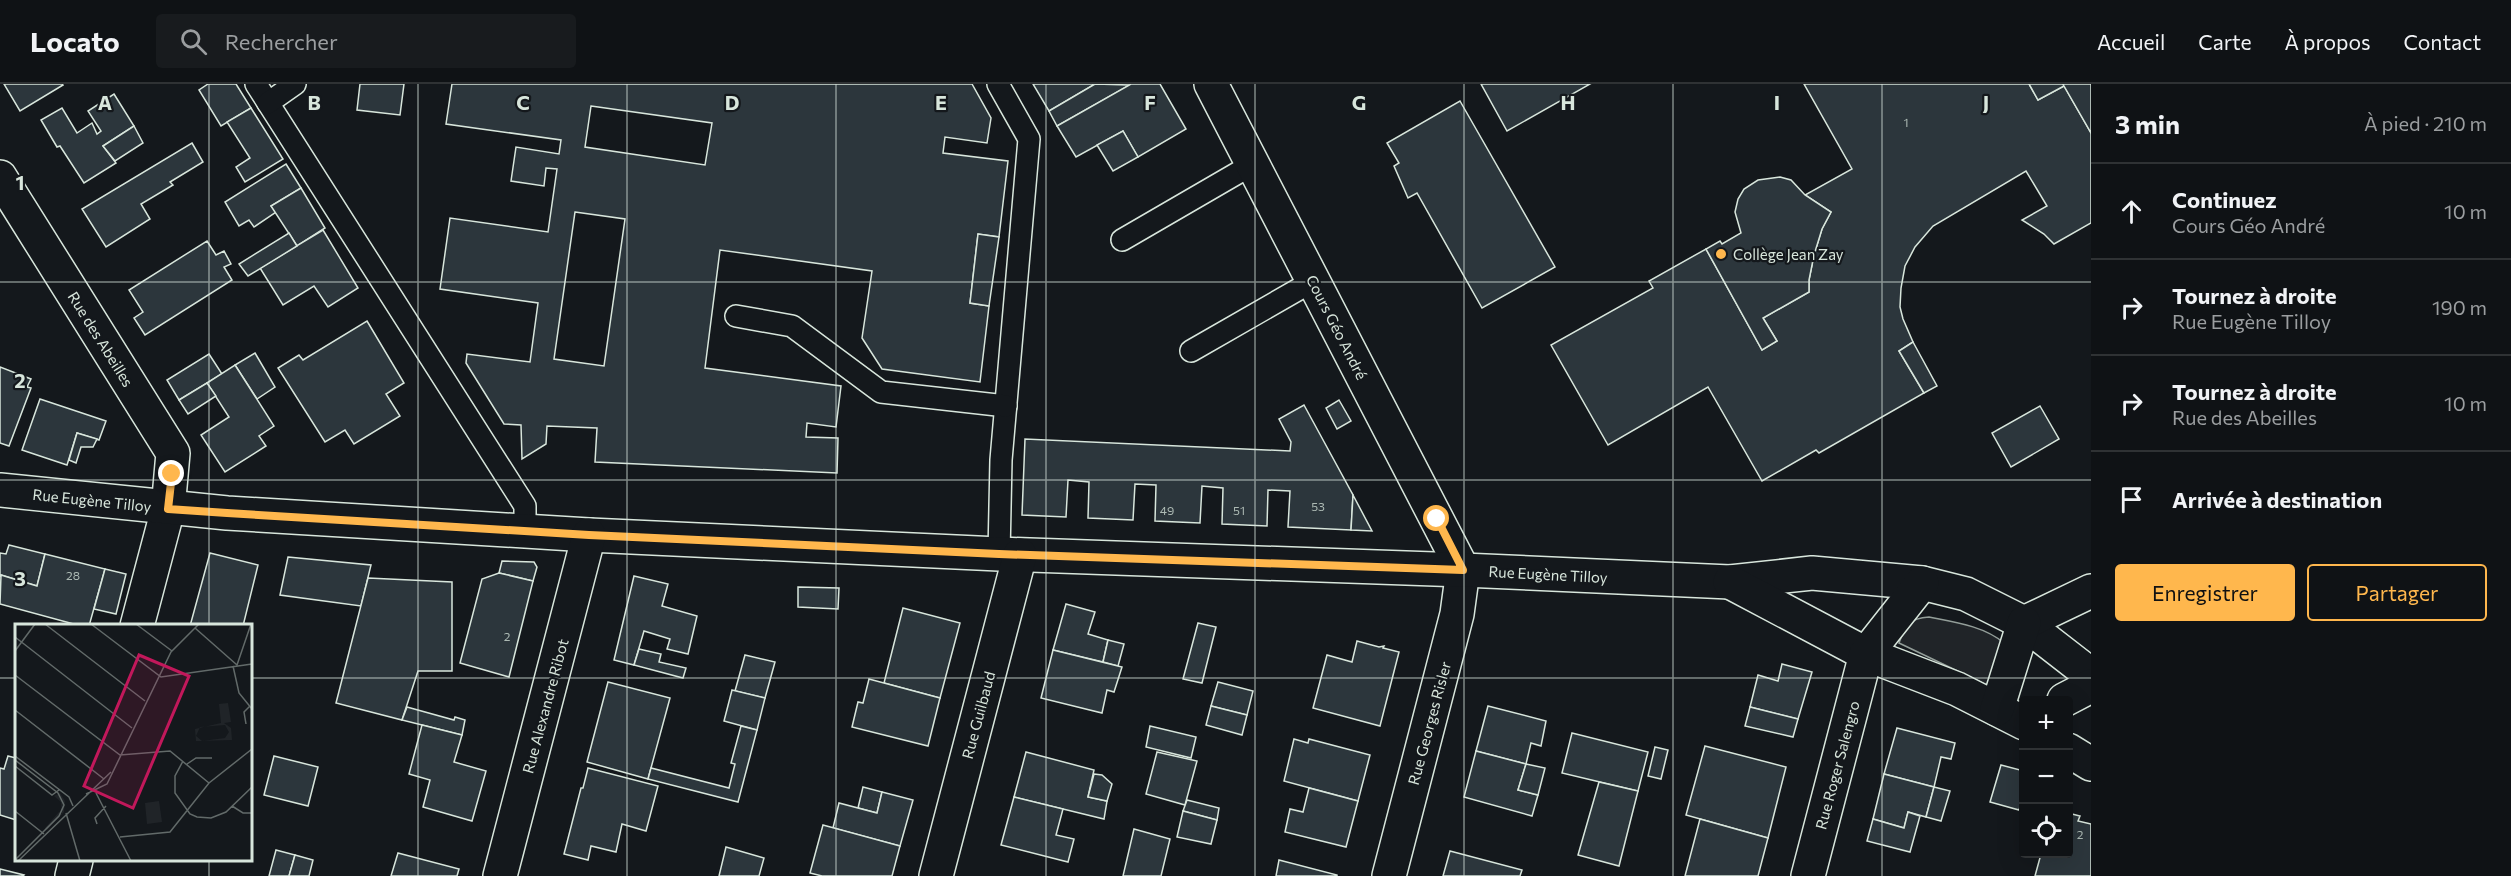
<!DOCTYPE html>
<html lang="fr">
<meta charset="utf-8">
<style>
:root{--surface:#0f1215;--page:#181b1e;--text:#f1f3f6;--muted:#9b9ea0;--line:#2f3234;--accent:#ffb74d}
body{margin:0;font-family:Commissioner,sans-serif;background:var(--page);color:var(--text)}
.controls{position:absolute;right:18px;bottom:18px;display:grid;overflow:hidden;border-radius:6px;box-shadow:0 6px 24px #0002}
.controls button{width:54px;height:54px;display:grid;place-items:center;padding:0;border:0;border-bottom:2px solid var(--line);background:var(--surface);color:var(--text);font:30px sans-serif}
.stop{position:absolute;width:18px;height:18px;margin:-14px;border:4px solid #ffb74d;border-radius:50%;background:#fff}
.stop.end{background:#ffb74d;border-color:#fff;box-shadow:0 2px 6px #0008}
.list{margin:0;padding:0;list-style:none}
h2{display:flex;justify-content:space-between;align-items:center;height:78px;margin:0;padding:0 24px;font-size:26px}
h2 small{font-size:20px;font-weight:400;color:var(--muted)}
.list li{display:grid;grid-template-columns:39px 1fr auto;gap:18px;align-items:center;box-sizing:border-box;height:96px;padding:0 24px;border-top:2px solid var(--line)}
.list b{display:block;font-size:22px;white-space:nowrap}
.list p{margin:0;font-size:20px;white-space:nowrap;color:var(--muted)}
.list em{font-size:20px;font-style:normal;color:var(--muted)}
.actions{display:flex;gap:12px;padding:18px 24px}
.actions a{flex:1;padding:14px 0;border:2px solid var(--accent);border-radius:6px;text-align:center;font-size:21px;color:var(--accent)}
.actions .main{background:var(--accent);color:#111}
.icon{flex:none;width:33px;height:33px;fill:none;stroke:currentColor;stroke-width:2;stroke-linecap:round;stroke-linejoin:round}
.map{position:relative;flex:none;width:2091px;height:792px;overflow:hidden}
header{display:flex;align-items:center;gap:36px;box-sizing:border-box;height:84px;padding:0 30px;background:var(--surface);border-bottom:2px solid var(--line)}
header strong{font-size:28px}
nav{display:flex;gap:33px;margin-inline-start:auto;font-size:21px}
.search{width:420px;height:54px;background:var(--page);display:flex;align-items:center;gap:15px;box-sizing:border-box;padding:0 21px;border-radius:6px;color:var(--muted);font-size:22px}
main{display:flex}
aside{flex:1;background:var(--surface)}
.map>svg:first-child{display:block}
</style>
<header>
<strong>Locato</strong>
<div class="search"><svg class="icon" aria-label="search" viewBox="0 0 24 24"><circle cx="10" cy="10" r="6"/><path d="M15 15l6 6"/></svg>Rechercher</div>
<nav><a>Accueil</a><a>Carte</a><a>À propos</a><a>Contact</a></nav>
</header>
<main>
<div class="map">
<svg width="2091" height="792" viewBox="0 0 2091 792">
<rect width="100%" height="100%" fill="#14181c"/>
<!-- green -->
<path fill="#202428" stroke="#939e99" stroke-width="1.5" d="M1929 533C1954 538 1984 542 2004 559L1993 604 1899 559C1905 542 1909 534 1929 533Z"/>
<!-- building -->
<g fill="#2c363c" stroke="#d8e6dc" stroke-width="1.5" fill-rule="evenodd">
<path d="M4 0H62L63 1 20 27Z"/>
<path d="M208 0H236L251 24 221 42 199 6Z"/>
<path d="M360 0H404L400 31 357 26Z"/>
<path d="M452 0H972L991 34 987 59 945 53 943 69 1008 77 999 153 978 150 970 219 989 222 980 298 882 285 862 254 872 187 720 166 705 284 841 302 836 343 807 339 806 353 838 354 837 389 595 378 597 344 547 342 546 360 522 375 521 341 504 340 466 279 467 270 530 278 538 219 440 205 450 134 548 148 557 85 546 84 544 102 511 97 516 63 559 70 561 56 446 40ZM591 22 712 39 705 81 585 63ZM575 128 625 135 604 282 554 275Z"/>
<path d="M1033 0H1095L1049 27Z"/>
<path d="M1095 0 1130 1 1057 42 1049 27Z"/>
<path d="M1160 0 1186 45 1138 73 1123 47 1076 73 1057 42 1131 0Z"/>
<path d="M1481 0H1590L1507 47Z"/>
<path d="M1804 0H2029L2038 16 2064 2 2091 49V139L2054 160 2044 150 2022 136 2047 122 2026 87 1933 142 1915 163 1905 182 1901 204 1900 223 1903 235 1913 258 1899 267 1924 309 1819 369 1816 366 1762 397 1708 303 1608 361 1551 261 1653 204 1649 197 1706 165 1762 266 1777 257 1763 234 1809 208V196L1814 171 1822 145 1831 128 1805 111 1852 85Z"/>
<path d="M2029 0H2063L2064 2 2038 16Z"/>
<path d="M2063 0H2091V49L2064 2Z"/>
<path d="M114 10 134 42 103 62 116 79 84 99 60 62 57 63 41 36 62 24 77 49 92 39 97 50 101 47 88 27Z"/>
<path d="M1460 17 1555 183 1482 224 1417 109 1408 114 1394 82 1399 79 1387 59Z"/>
<path d="M251 24 283 75 245 98 236 83 250 74 227 38Z"/>
<path d="M134 42 143 59 115 77 103 62Z"/>
<path d="M1123 47 1138 73 1113 87 1097 61Z"/>
<path d="M192 59 203 78 170 98 173 101 141 120 150 135 106 163 82 125Z"/>
<path d="M286 80 301 104 271 122 276 128 254 143 249 136 239 142 225 118Z"/>
<path d="M1780 93 1791 96 1805 111 1831 128 1822 145 1814 171 1809 196V208L1763 234 1777 257 1762 266 1706 165 1720 157 1722 160 1741 149 1735 128 1738 115 1744 105 1758 96Z"/>
<path d="M301 104 325 144 297 162 271 122Z"/>
<path d="M323 146 358 204 328 223 314 202 283 221 260 184Z"/>
<path d="M289 149 297 162 248 192 239 180Z"/>
<path d="M978 150 999 153 989 222 970 219Z"/>
<path d="M207 157 216 171 224 167 231 180 224 183 232 196 145 251 134 234 143 228 129 206Z"/>
<path d="M367 237 404 299 386 310 400 332 354 360 345 346 325 358 278 284 299 271 303 276Z"/>
<path d="M1913 258 1937 302 1924 309 1899 267Z"/>
<path d="M255 269 275 303 257 315 235 281Z"/>
<path d="M209 270 222 290 179 316 167 296Z"/>
<path d="M235 281 274 342 259 352 266 362 225 388 201 351 229 333 207 299Z"/>
<path d="M0 283 31 295 27 303 31 304 9 362 0 359Z"/>
<path d="M207 299 216 312 188 330 179 316Z"/>
<path d="M40 315 106 337 99 356 77 349 67 381 22 366Z"/>
<path d="M1339 316 1351 337 1337 345 1326 324Z"/>
<path d="M1304 321 1353 411 1351 446 1288 443 1290 407 1268 406 1267 442 1222 440 1223 404 1202 402 1200 439 1155 437 1156 401 1135 400 1133 436 1088 434 1089 398 1068 396 1066 433 1022 431 1025 355 1290 367 1291 358 1279 335Z"/>
<path d="M2040 322 2059 355 2011 383 1992 349Z"/>
<path d="M77 349 97 355 93 363H81L76 379 69 376Z"/>
<path d="M1353 411 1372 447 1351 446Z"/>
<path d="M9 461 45 470 37 502 1 491 0 493V469L6 470Z"/>
<path d="M210 469 258 481 243 542H190Z"/>
<path d="M45 470 105 485 89 542H81L0 520 1 491 37 502Z"/>
<path d="M288 473 371 481 361 522 280 511Z"/>
<path d="M502 477 534 478 537 483 533 497 499 489Z"/>
<path d="M105 485 126 490 116 530 94 525Z"/>
<path d="M499 489 533 497 509 593 460 579 482 495Z"/>
<path d="M634 492 668 500 662 522 697 532 688 570 667 565 670 555 644 547 634 581 614 576Z"/>
<path d="M368 494 452 498V587H418L402 636 336 619Z"/>
<path d="M798 503 839 504 838 525 798 523Z"/>
<path d="M1066 520 1095 528 1088 550 1108 556 1103 578 1053 566Z"/>
<path d="M903 524 960 539 940 614 884 599Z"/>
<path d="M1198 539 1216 543 1202 599 1183 595Z"/>
<path d="M1108 556 1124 560 1118 582 1103 578Z"/>
<path d="M1357 557 1379 563 1384 562 1383 564 1399 568 1380 642 1313 624 1327 571 1352 578Z"/>
<path d="M639 565 661 570 659 578 686 584 683 594 634 581Z"/>
<path d="M1053 566 1122 583 1114 608 1107 606 1102 629 1041 614Z"/>
<path d="M745 571 775 578 765 614 735 607Z"/>
<path d="M1782 580 1812 588 1798 635 1750 623 1758 591 1778 597Z"/>
<path d="M869 595 940 614 928 662 852 643 858 618 863 619Z"/>
<path d="M608 598 670 614 648 695 587 678Z"/>
<path d="M1218 598 1253 607 1247 631 1211 622Z"/>
<path d="M732 606 765 614 757 646 724 637Z"/>
<path d="M1211 622 1247 631 1242 651 1206 641Z"/>
<path d="M1488 622 1546 637 1541 662 1531 659 1526 680 1476 667Z"/>
<path d="M407 623 454 636 455 633 465 636 462 651 402 636Z"/>
<path d="M1750 623 1798 635 1793 653 1745 642Z"/>
<path d="M422 641 462 651 454 678 486 687 472 737 423 723 430 696 409 690Z"/>
<path d="M741 642 757 646 738 718 648 695 651 684 729 704 735 680 731 679Z"/>
<path d="M1150 642 1196 653 1191 674 1146 663Z"/>
<path d="M1897 644 1955 659 1951 675 1941 673 1934 703 1884 690Z"/>
<path d="M1572 649 1648 668 1638 707 1562 689Z"/>
<path d="M1294 655 1308 659 1309 655 1370 671 1358 717 1284 697Z"/>
<path d="M1705 662 1786 683 1768 754 1686 731Z"/>
<path d="M1655 663 1668 666 1661 695 1648 692Z"/>
<path d="M1476 667 1526 680 1518 706 1538 711 1532 732 1464 713Z"/>
<path d="M1026 668 1094 686 1088 713 1107 717 1104 735 1014 713Z"/>
<path d="M1157 668 1197 677 1185 721 1146 710Z"/>
<path d="M8 672 16 674V736L0 731V684L4 685Z"/>
<path d="M274 672 318 683 308 722 264 711Z"/>
<path d="M1526 680 1545 684 1538 711 1518 706Z"/>
<path d="M2001 681 2024 687V709L2019 726 1990 718Z"/>
<path d="M588 684 658 702 646 747 622 740 616 768 591 762 588 776 564 770 581 704H583Z"/>
<path d="M1094 690 1102 691 1112 700 1107 717 1088 713Z"/>
<path d="M1884 690 1934 703 1926 733 1908 728 1904 744 1873 735Z"/>
<path d="M1599 698 1638 707 1619 782 1578 771Z"/>
<path d="M863 703 882 708 877 729 858 724Z"/>
<path d="M1934 703 1950 707 1941 737 1926 733Z"/>
<path d="M1309 704 1358 717 1346 763 1285 748 1290 725 1303 728Z"/>
<path d="M882 708 913 716 900 762 833 744 839 719 877 729Z"/>
<path d="M1014 713 1063 725 1056 751 1074 755 1068 778 1001 761Z"/>
<path d="M1187 716 1219 724 1217 736 1183 727Z"/>
<path d="M1183 727 1217 736 1211 760 1177 753Z"/>
<path d="M1908 728 1920 732 1910 768 1867 757 1873 735 1904 744Z"/>
<path d="M2068 729 2080 732 2078 737 2091 740V792H2035L2041 770H2068Z"/>
<path d="M1700 735 1768 754 1758 792H1685Z"/>
<path d="M823 741 900 762 892 792H822L810 789Z"/>
<path d="M1134 745 1170 755 1161 792H1123Z"/>
<path d="M726 763 764 774 759 792H719Z"/>
<path d="M276 766 295 771 289 792H269Z"/>
<path d="M1450 767 1522 786 1520 792H1443Z"/>
<path d="M398 769 459 785 457 792H391Z"/>
<path d="M295 771 313 776 309 792H289Z"/>
<path d="M1279 776 1337 791V792H1276Z"/>
<path d="M0 785 24 791 23 792H0Z"/>
</g>
<g fill="none" stroke-linecap="round" stroke-linejoin="round">
<defs>
<g id="service">
<path d="M256 0 525 422V447"/>
<path d="M998 0 1029 55 1001 376 999 470"/>
<path d="M268 19 295 0"/>
<path d="M1122 156 1253 80"/>
<path d="M736 232 792 242 881 308 1006 322"/>
<path d="M1191 267 1313 197"/>
</g>
<g id="minor">
<path d="M1211 0 1463 486 1457 530 1389 792"/>
<path d="M0 93 173 369 168 425 137 542"/>
<path d="M0 406 227 429 589 451 999 470 1463 486 1730 498 1812 489 1922 499 1966 510 2024 539 2091 591"/>
<path d="M1730 498 1866 570 1957 605 2024 639"/>
<path d="M2024 539 2091 507"/>
<path d="M2064 616 2091 602"/>
<path d="M1997 625 2024 539"/>
<path d="M2068 666 2091 680"/>
<path d="M72 792 76 776"/>
<path d="M500 792 589 451"/>
<path d="M936 792 1020 471"/>
<path d="M1808 792 1866 570 1922 499"/>
</g>
</defs>
<!-- service casing -->
<use href="#service" stroke="#d8e6dc" stroke-width="24"/>
<!-- minor casing -->
<use href="#minor" stroke="#d8e6dc" stroke-width="36"/>
<!-- service -->
<use href="#service" stroke="#14181c" stroke-width="21"/>
<!-- minor -->
<use href="#minor" stroke="#14181c" stroke-width="33"/>
</g>
<g fill="none" stroke-linecap="round" stroke-linejoin="round">
<!-- route -->
<path stroke="#ffb74d" stroke-width="8" d="M172 390 168 425 227 429 589 451 999 470 1463 486 1437 435"/>
</g>
<!-- grid -->
<path fill="none" stroke="#d8e6dc" stroke-width="1.5" stroke-opacity="0.55" d="M209 0V542M418 0V792M627 0V792M836 0V792M1046 0V792M1255 0V792M1464 0V792M1673 0V792M1882 0V792M0 198H2091M0 396H2091M0 594H16M250 594H2091M209 776V792"/>
<!-- markers -->
<circle fill="#ffb74d" stroke="#14181c" stroke-width="2" cx="1721" cy="170" r="6"/>
<g text-anchor="middle" dominant-baseline="central" stroke-width="4.5" stroke-linejoin="round" paint-order="stroke">
<!-- number labels -->
<g font-size="12" fill="#adbab4">
<text x="1906" y="38">1</text>
<text x="1318" y="422">53</text>
<text x="1167" y="426">49</text>
<text x="1239" y="426">51</text>
<text x="73" y="491">28</text>
<text x="507" y="552">2</text>
<text x="2080" y="750">2</text>
</g>
<!-- poi labels -->
<g font-size="15" fill="#d8e6dc" stroke="#14181c" text-anchor="start">
<text x="1733" y="170">Collège Jean Zay</text>
</g>
<!-- street labels -->
<g font-size="15" fill="#d8e6dc" stroke="#14181c">
<text transform="translate(1337 243) rotate(63)">Cours Géo André</text>
<text transform="translate(101 255) rotate(58)">Rue des Abeilles</text>
<text transform="translate(92 416) rotate(6)">Rue Eugène Tilloy</text>
<text transform="translate(1548 490) rotate(3)">Rue Eugène Tilloy</text>
<text transform="translate(545 622) rotate(-75)">Rue Alexandre Ribot</text>
<text transform="translate(978 631) rotate(-75)">Rue Guilbaud</text>
<text transform="translate(1429 639) rotate(-75)">Rue Georges Risler</text>
<text transform="translate(1837 681) rotate(-75)">Rue Roger Salengro</text>
</g>
</g>
<!-- overview -->
<g transform="translate(15 540)">
<rect width="237" height="237" fill="#14181c"/>
<path d="M213 79 216 98 209 99 216 104 217 116 181 117 180 105 206 99 204 80ZM210 101 214 108 210 114 187 117 181 112 185 103ZM45 169 50 177 49 188 32 206 30 204 44 188 47 190 46 178 39 172ZM144 177 147 198 132 200 130 179Z" fill="#202428" fill-rule="evenodd"/>
<path fill="none" stroke="#626a69" stroke-width="1.5" d="M30 0 130 77M76 0 146 53 237 40M121 0 157 27M180 4 222 41M0 13 117 104M0 27 20 0M222 41 236 0M218 42 224 69 237 85M0 51 105 131 155 127 194 159M0 86 89 155M231 100 229 88 235 82M0 132 54 173 58 182M0 136 43 169 49 181 44 192 0 236M168 137 160 152V169L175 190 182 193 196 194 211 188 237 163M172 140 181 134H197M0 142 37 171 44 166M81 169 116 237M71 170 92 160 156 28 184 0M217 182 228 189H237M0 187 29 210M51 189 65 237M82 200 80 194 91 182M105 213 155 208 194 159 237 125M3 237 96 148"/>
<path fill="#c2185b" fill-opacity="0.15" stroke="#c2185b" stroke-width="3" d="M124 31 174 52 118 184 69 162Z"/>
<rect width="237" height="237" fill="none" stroke="#d8e6dc" stroke-width="3"/>
</g>
<g font-size="20" text-anchor="middle" font-weight="bold" fill="#d8e6dc" stroke="#14181c" stroke-width="4.5" stroke-linejoin="round" paint-order="stroke">
<text x="105" y="26">A</text>
<text x="314" y="26">B</text>
<text x="523" y="26">C</text>
<text x="732" y="26">D</text>
<text x="941" y="26">E</text>
<text x="1150" y="26">F</text>
<text x="1359" y="26">G</text>
<text x="1568" y="26">H</text>
<text x="1777" y="26">I</text>
<text x="1986" y="26">J</text>
<text x="20" y="106">1</text>
<text x="20" y="304">2</text>
<text x="20" y="502">3</text>
</g>
</svg>
<div class="controls">
<button>+</button>
<button>−</button>
<button><svg class="icon" aria-label="locate" viewBox="0 0 24 24"><circle cx="12" cy="12" r="6"/><path d="M12 2v4M12 18v4M2 12h4M18 12h4"/></svg></button>
</div>
<div class="stop" style="left:1437px;top:435px"></div>
<div class="stop end" style="left:172px;top:390px"></div>
</div>
<aside>
<h2>3 min<small>À pied · 210 m</small></h2>
<ul class="list">
<li><svg class="icon" aria-label="ahead" viewBox="0 0 24 24"><path d="M12 20V5M6 11l6-6 6 6"/></svg><div><b>Continuez</b><p>Cours Géo André</p></div><em>10 m</em></li>
<li><svg class="icon" aria-label="right" viewBox="0 0 24 24"><path d="M7 20v-9h11M14 6l5 5-5 5"/></svg><div><b>Tournez à droite</b><p>Rue Eugène Tilloy</p></div><em>190 m</em></li>
<li><svg class="icon" aria-label="right" viewBox="0 0 24 24"><path d="M7 20v-9h11M14 6l5 5-5 5"/></svg><div><b>Tournez à droite</b><p>Rue des Abeilles</p></div><em>10 m</em></li>
<li><svg class="icon" aria-label="arrive" viewBox="0 0 24 24"><path d="M6 21V4h12l-3 4 3 4H6"/></svg><div><b>Arrivée à destination</b></div></li>
</ul>
<div class="actions"><a class="main">Enregistrer</a><a>Partager</a></div>
</aside>
</main>
